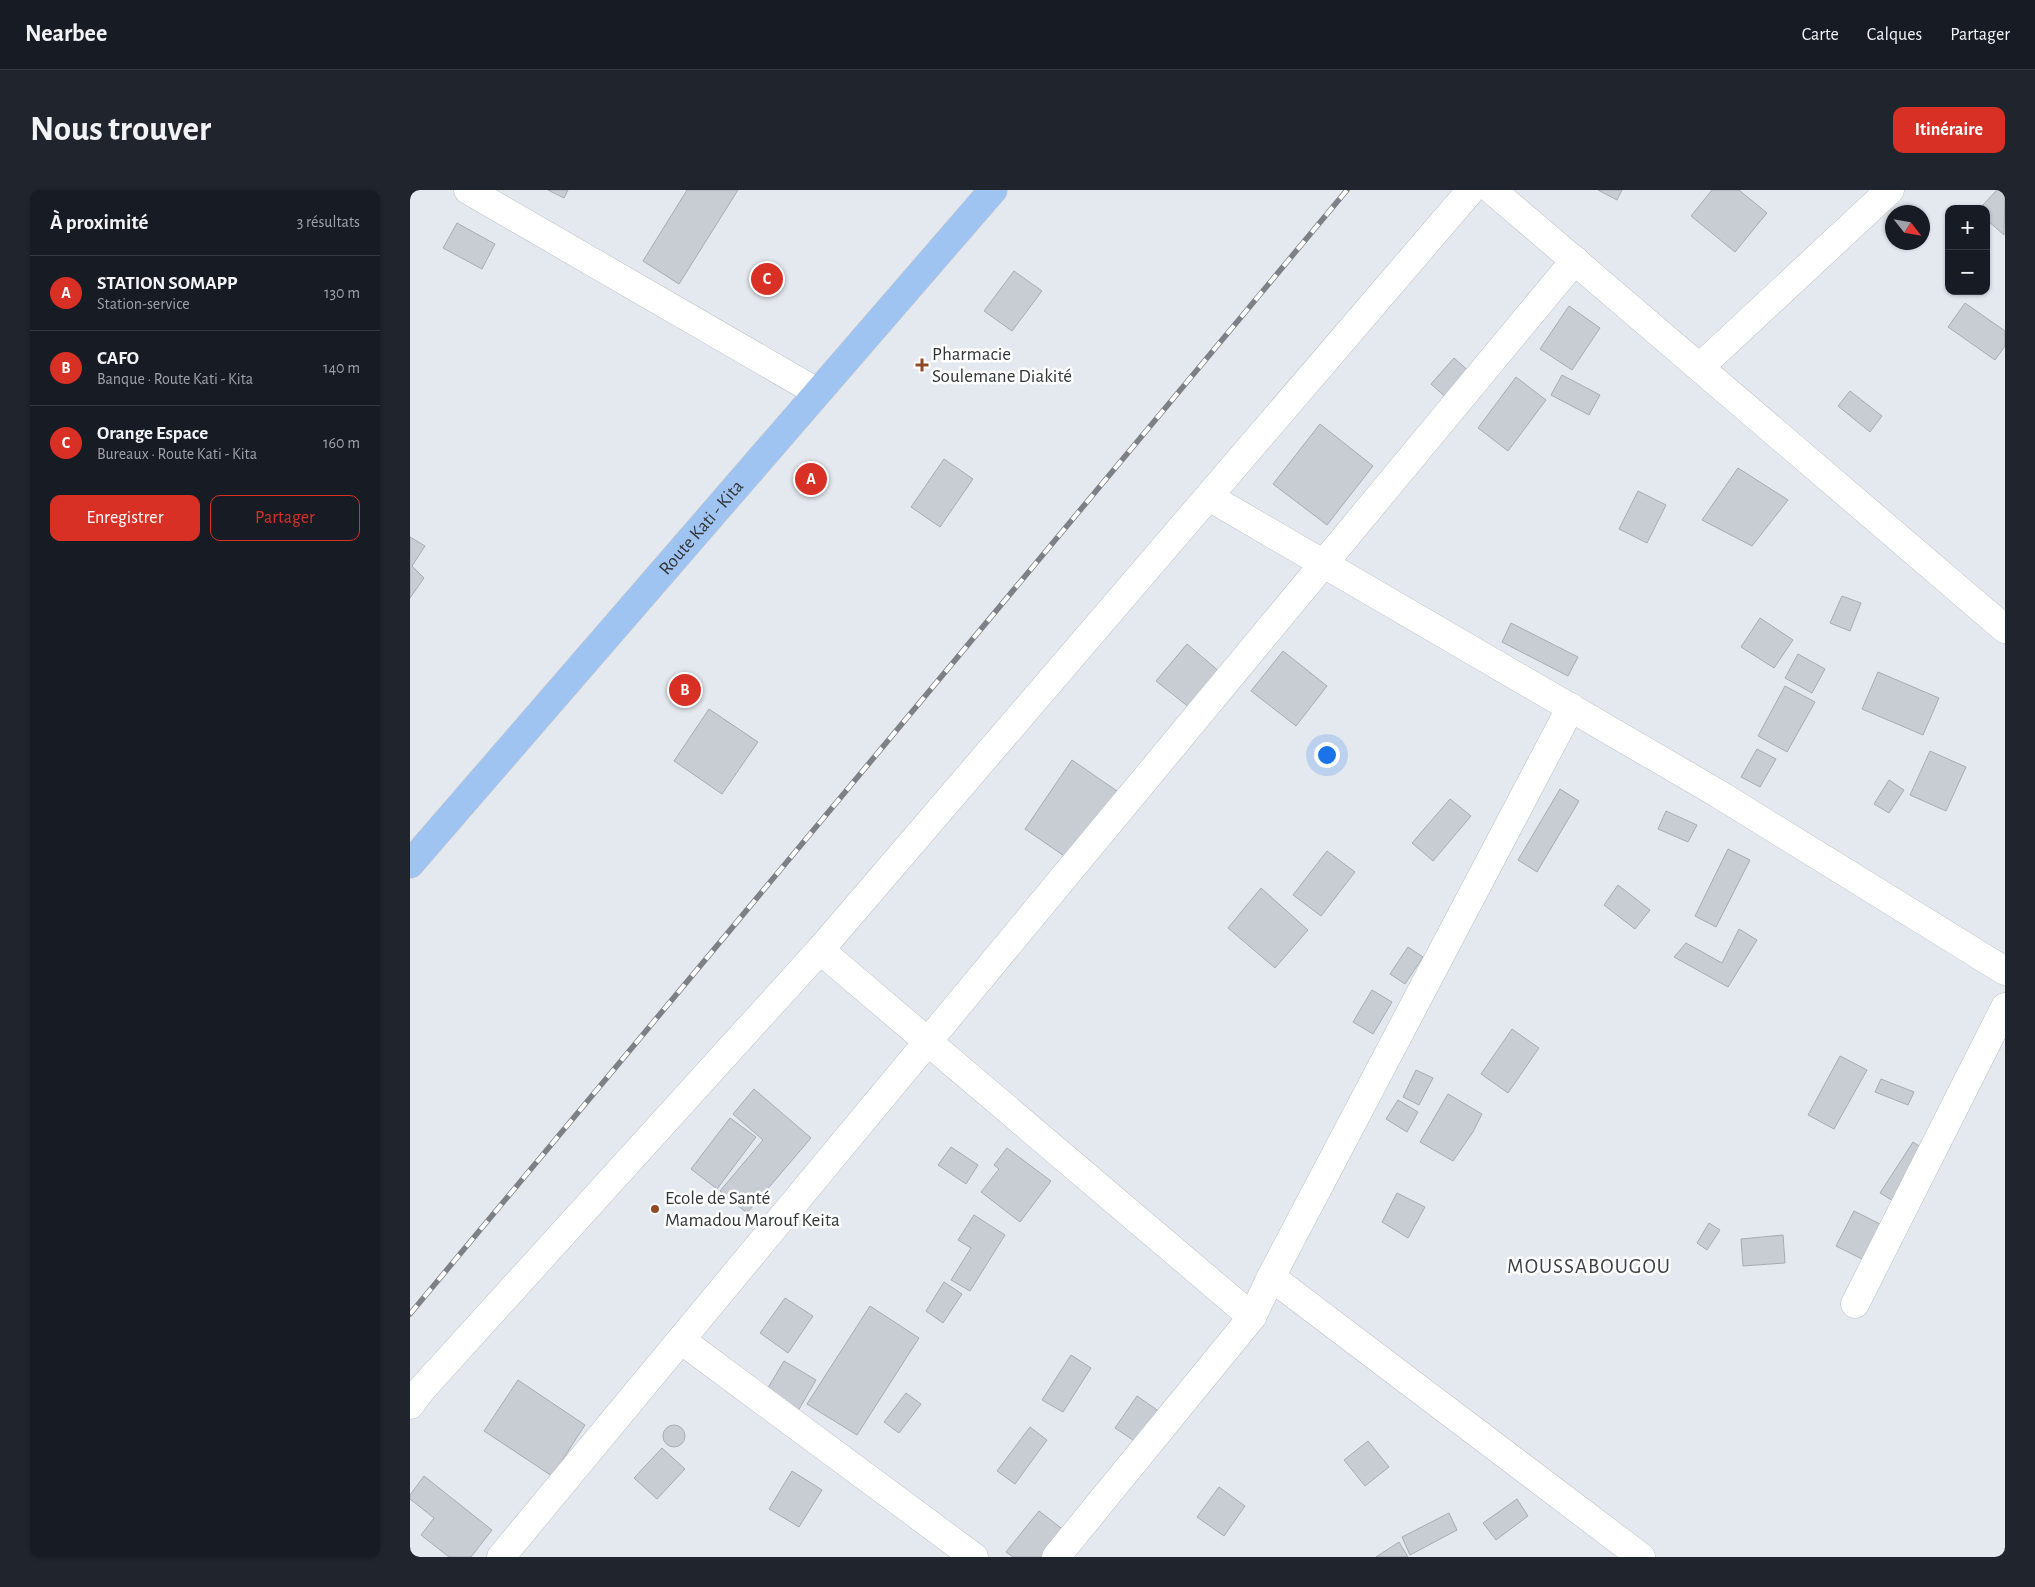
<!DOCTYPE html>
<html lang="fr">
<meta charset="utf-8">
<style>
:root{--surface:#171b24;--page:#20242c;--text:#f1f3f6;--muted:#9ea1a6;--line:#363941;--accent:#d93025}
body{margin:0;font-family:"Alegreya Sans",sans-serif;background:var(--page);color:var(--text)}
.controls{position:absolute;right:15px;top:15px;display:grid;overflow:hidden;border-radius:10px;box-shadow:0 1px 4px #0004}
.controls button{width:45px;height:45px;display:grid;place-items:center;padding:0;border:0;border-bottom:1px solid var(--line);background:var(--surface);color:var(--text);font:25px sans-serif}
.compass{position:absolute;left:1475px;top:15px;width:45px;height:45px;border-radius:50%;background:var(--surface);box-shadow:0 1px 4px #0004;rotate:121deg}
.you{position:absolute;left:916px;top:564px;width:18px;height:18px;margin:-12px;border:4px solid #fff;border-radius:50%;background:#1a73e8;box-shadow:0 0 0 8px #1a73e833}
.badge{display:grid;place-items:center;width:32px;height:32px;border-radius:50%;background:var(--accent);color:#fff;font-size:16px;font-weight:700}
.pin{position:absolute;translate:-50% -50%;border:2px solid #fff;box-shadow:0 1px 5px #0006}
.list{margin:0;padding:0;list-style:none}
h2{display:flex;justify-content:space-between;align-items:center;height:65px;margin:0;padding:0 20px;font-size:21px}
h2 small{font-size:16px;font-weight:400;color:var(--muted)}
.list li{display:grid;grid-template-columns:32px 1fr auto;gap:15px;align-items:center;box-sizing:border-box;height:75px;padding:0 20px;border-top:1px solid var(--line)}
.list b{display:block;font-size:19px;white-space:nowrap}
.list p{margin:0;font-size:16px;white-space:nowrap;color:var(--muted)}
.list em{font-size:16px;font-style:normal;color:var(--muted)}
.actions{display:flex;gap:10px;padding:15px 20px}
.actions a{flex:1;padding:11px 0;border:1px solid var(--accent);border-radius:10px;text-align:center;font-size:18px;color:var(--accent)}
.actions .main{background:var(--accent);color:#fff}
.map{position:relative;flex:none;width:1595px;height:1367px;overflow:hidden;border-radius:10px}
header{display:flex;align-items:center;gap:30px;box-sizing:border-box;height:70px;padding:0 25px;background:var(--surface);border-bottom:1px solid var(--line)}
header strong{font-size:24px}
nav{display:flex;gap:28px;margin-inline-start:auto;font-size:18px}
.intro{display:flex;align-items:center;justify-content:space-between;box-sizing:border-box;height:120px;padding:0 30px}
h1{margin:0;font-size:35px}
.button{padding:12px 22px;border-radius:10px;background:var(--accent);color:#fff;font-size:18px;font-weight:700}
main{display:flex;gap:30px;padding:0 30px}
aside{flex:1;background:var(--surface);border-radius:10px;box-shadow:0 1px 4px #0004}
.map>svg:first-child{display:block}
</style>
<header>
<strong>Nearbee</strong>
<nav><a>Carte</a><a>Calques</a><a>Partager</a></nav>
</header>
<div class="intro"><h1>Nous trouver</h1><a class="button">Itinéraire</a></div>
<main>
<aside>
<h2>À proximité<small>3 résultats</small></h2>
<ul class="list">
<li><span class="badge">A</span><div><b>STATION SOMAPP</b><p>Station-service</p></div><em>130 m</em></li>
<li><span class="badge">B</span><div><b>CAFO</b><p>Banque · Route Kati - Kita</p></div><em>140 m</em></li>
<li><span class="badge">C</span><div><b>Orange Espace</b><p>Bureaux · Route Kati - Kita</p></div><em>160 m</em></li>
</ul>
<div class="actions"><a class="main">Enregistrer</a><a>Partager</a></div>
</aside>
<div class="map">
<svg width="1595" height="1367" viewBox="0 0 1595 1367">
<rect width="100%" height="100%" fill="#e4e9ef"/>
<!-- building -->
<g fill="#c8cdd3" stroke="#a7acb2">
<path d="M138 0H158L154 8Z"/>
<path d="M277 0H328L269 94 233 71Z"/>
<path d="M1188 0H1212L1207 10Z"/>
<path d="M1302 0H1329L1357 23 1325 62 1281 26Z"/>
<path d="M1587 0H1595L1594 45 1576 29V19H1569Z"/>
<path d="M47 33 85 54 72 79 33 58Z"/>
<path d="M604 81 632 101 602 141 574 121Z"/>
<path d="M1555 113 1595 141V156L1585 170 1538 137Z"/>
<path d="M1159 116 1190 138 1162 180 1130 159Z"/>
<path d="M1044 168 1061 183 1038 209 1021 194Z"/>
<path d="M1152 185 1190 205 1179 225 1141 205Z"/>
<path d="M1106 187 1136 210 1098 261 1068 238Z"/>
<path d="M1440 201 1472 226 1460 242 1428 216Z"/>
<path d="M910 234 963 276 917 335 863 294Z"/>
<path d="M534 269 563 289 530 337 501 317Z"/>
<path d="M1328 278 1378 310 1342 356 1292 330Z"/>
<path d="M1228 301 1256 315 1237 353 1209 339Z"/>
<path d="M0 347 15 356 2 376 14 388 0 408Z"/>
<path d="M1432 406 1451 413 1440 441 1420 433Z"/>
<path d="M1350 428 1383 450 1364 478 1331 457Z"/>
<path d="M1101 433 1168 467 1158 486 1092 452Z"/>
<path d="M777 454 810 482 780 518 746 491Z"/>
<path d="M873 461 917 496 886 536 841 501Z"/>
<path d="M1388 464 1415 479 1402 503 1375 488Z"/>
<path d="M1468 482 1529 508 1513 545 1452 519Z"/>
<path d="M1375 496 1405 512 1377 562 1348 546Z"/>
<path d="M299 519 348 552 312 604 264 571Z"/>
<path d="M1347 559 1366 569 1350 597 1331 587Z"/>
<path d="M1520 561 1556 577 1536 621 1500 605Z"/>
<path d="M662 570 707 601 660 670 615 639Z"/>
<path d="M1479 590 1494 600 1479 623 1464 614Z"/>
<path d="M1150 599 1169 611 1127 682 1108 670Z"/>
<path d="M1040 609 1061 626 1023 671 1002 653Z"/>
<path d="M1256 621 1287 635 1278 652 1248 639Z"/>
<path d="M1318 659 1340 670 1306 737 1285 726Z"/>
<path d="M917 661 945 682 911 726 883 705Z"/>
<path d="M1208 695 1240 720 1225 739 1194 715Z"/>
<path d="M851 698 898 740 865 778 818 738Z"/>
<path d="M1329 739 1347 750 1318 797 1264 767 1276 753 1312 773Z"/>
<path d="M998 757 1013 767 995 794 980 784Z"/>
<path d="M962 800 982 812 963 844 943 832Z"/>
<path d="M1102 839 1129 858 1098 903 1071 884Z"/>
<path d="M1430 866 1457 880 1424 939 1398 925Z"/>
<path d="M1006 880 1023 888 1009 915 993 907Z"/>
<path d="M1471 889 1504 902 1498 915 1465 902Z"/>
<path d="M344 899 401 948 337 1023 310 1001 353 950 323 924Z"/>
<path d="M1038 904 1072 924 1063 942 1043 971 1010 952Z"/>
<path d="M988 910 1008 922 997 942 976 929Z"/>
<path d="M320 928 346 947 307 999 281 979Z"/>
<path d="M1503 952 1518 962 1485 1012 1470 1003Z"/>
<path d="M541 957 568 975 556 994 528 975Z"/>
<path d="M597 958 641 991 610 1032 571 1002 589 979 584 975Z"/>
<path d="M987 1003 1015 1017 998 1048 972 1032Z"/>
<path d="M1444 1021 1476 1037 1458 1072 1426 1056Z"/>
<path d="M564 1025 595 1045 560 1101 541 1090 561 1058 548 1050Z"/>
<path d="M1299 1033 1310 1040 1297 1060 1287 1053Z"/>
<path d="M1373 1045 1375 1073 1333 1076 1331 1049Z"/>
<path d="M534 1092 552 1104 533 1133 516 1121Z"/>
<path d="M375 1108 403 1126 378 1163 350 1143Z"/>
<path d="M460 1116 509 1148 447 1245 397 1214Z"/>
<path d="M661 1165 681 1178 653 1222 632 1210Z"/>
<path d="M374 1171 406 1190 388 1221 356 1201Z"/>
<path d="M108 1190 175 1235 142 1286 74 1241Z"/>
<path d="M496 1203 511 1214 489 1243 474 1232Z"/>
<path d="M727 1206 753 1224 732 1256 705 1238Z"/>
<circle cx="264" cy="1246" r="11"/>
<path d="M620 1237 637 1250 605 1294 587 1281Z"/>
<path d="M958 1251 979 1277 955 1296 934 1270Z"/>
<path d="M252 1258 275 1279 247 1309 224 1288Z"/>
<path d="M382 1281 412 1300 389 1337 359 1319Z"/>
<path d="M14 1286 82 1340 61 1367H39L11 1345 24 1328 0 1309V1305Z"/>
<path d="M809 1297 835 1316 814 1346 787 1327Z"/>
<path d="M1107 1309 1118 1326 1086 1350 1073 1333Z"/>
<path d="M629 1321 659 1344 641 1367H603L596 1362Z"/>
<path d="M1039 1323 1047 1340 1000 1365 992 1347Z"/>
<path d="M989 1352 998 1367H966Z"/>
</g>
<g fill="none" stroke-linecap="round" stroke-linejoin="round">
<defs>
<g id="minor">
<path d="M58 0 407 202"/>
<path d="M1082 0 1595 439"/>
<path d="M1290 177 1480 0"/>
<path d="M799 307 1307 603 1595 781"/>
<path d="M410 760 842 1127"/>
<path d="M861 1087 1231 1367"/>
<path d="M1445 1114 1595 817"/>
<path d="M271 1150 564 1367"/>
<path d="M0 1215 12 1199 410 760 1061 0"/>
<path d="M91 1367 1165 70"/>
<path d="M646 1367 842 1127 861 1087 1161 517"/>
</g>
<g id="major">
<path id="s1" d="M0 674 583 0"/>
</g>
</defs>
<!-- minor casing -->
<use href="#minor" stroke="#bbc0c6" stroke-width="29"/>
<!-- major casing -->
<use href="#major" stroke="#c6c6c7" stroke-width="29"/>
<!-- minor -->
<use href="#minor" stroke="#fff" stroke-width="28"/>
<!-- major -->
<use href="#major" stroke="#a0c4f2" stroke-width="28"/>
<defs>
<path id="rail" d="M0 1124 937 0"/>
</defs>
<!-- rail casing -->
<use href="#rail" stroke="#7d8084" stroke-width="5.5"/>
<!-- rail -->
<use href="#rail" stroke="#fff" stroke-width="4" stroke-dasharray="11" stroke-linecap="butt"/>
</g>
<!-- markers -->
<g fill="#914926" stroke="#fff" stroke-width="2">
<path d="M509.5 167.5h5v5h5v5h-5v5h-5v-5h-5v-5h5z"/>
<circle cx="245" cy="1019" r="5"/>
</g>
<g text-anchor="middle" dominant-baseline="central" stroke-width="5" stroke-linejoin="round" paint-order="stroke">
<!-- poi labels -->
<g font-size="19" fill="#333537" stroke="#fff" text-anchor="start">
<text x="522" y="164">Pharmacie<tspan x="522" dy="22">Soulemane Diakité</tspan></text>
<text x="255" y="1008">Ecole de Santé<tspan x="255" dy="22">Mamadou Marouf Keita</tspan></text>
</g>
<!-- street labels -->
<g font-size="19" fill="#333537" stroke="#fff">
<text stroke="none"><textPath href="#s1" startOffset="445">Route Kati - Kita</textPath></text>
</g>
<!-- quarter labels -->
<g font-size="21" letter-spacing="1" fill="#3d4146" stroke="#fff">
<text x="1179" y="1076">MOUSSABOUGOU</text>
</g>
</g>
</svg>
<div class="controls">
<button>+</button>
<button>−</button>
</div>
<svg class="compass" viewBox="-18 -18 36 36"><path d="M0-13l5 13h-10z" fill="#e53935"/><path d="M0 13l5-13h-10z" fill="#9ea1a6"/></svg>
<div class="you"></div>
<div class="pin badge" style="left:401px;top:289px">A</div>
<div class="pin badge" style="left:275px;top:500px">B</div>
<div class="pin badge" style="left:357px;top:89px">C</div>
</div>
</main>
